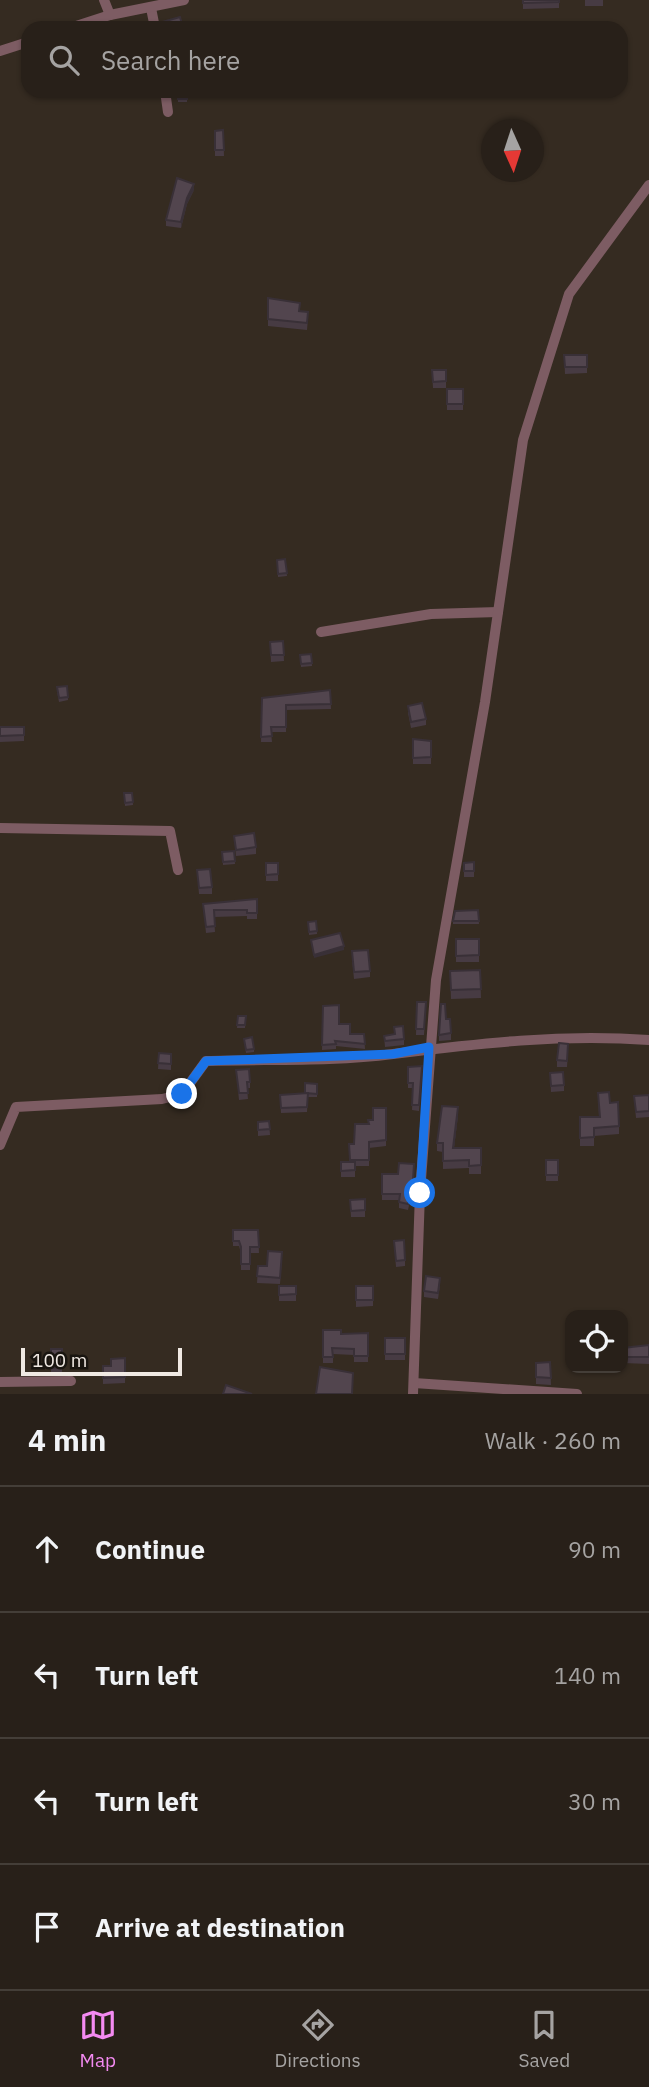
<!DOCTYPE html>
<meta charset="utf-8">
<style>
:root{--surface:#282019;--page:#302822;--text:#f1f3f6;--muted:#a5a3a2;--line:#443e38;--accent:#f38af1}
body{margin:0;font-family:"IBM Plex Sans",sans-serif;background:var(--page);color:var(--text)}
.controls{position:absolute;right:21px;bottom:21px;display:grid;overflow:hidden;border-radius:14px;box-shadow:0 2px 5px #0004}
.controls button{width:63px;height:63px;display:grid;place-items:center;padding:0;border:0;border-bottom:2px solid var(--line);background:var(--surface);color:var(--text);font:35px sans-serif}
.compass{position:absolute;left:481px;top:119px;width:63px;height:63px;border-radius:50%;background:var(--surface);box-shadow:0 2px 5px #0004;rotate:177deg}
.scale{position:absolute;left:21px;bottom:18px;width:161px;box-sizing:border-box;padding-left:7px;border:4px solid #f0e9e3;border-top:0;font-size:19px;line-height:24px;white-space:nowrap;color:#f0e9e3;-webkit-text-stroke:5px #191510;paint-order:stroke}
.stop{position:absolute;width:21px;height:21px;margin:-16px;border:5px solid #1a73e8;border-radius:50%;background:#fff}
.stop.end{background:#1a73e8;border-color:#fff;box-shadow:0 2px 7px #0008}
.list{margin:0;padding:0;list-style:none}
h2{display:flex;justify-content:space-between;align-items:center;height:91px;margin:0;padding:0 28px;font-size:30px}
h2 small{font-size:23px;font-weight:400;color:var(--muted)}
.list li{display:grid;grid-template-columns:46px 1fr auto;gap:21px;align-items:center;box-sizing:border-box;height:126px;padding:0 28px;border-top:2px solid var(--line)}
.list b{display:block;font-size:26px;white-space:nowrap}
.list em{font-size:23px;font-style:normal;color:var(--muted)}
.icon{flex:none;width:38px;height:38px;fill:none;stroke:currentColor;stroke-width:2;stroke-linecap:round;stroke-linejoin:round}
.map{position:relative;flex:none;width:649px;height:1394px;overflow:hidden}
.search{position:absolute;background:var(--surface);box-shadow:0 2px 5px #0004;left:21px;right:21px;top:21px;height:77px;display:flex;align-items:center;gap:18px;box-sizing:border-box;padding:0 24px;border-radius:21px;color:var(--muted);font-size:26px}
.sheet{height:595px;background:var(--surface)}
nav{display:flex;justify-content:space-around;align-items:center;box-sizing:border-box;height:98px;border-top:2px solid var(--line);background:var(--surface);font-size:19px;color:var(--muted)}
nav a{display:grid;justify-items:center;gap:4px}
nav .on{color:var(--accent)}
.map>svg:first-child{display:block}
</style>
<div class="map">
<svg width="649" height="1394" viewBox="0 0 649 1394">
<rect width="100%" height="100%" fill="#352b21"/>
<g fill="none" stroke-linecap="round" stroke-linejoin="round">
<!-- street -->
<g stroke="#7d5c63" stroke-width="10">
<path d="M104 0 110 15"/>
<path d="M151 8 155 28"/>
<path d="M70 28 110 15 184 0"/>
<path d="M0 51 28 42"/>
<path d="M165 91 168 112"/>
<path d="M321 632 431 614 498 612"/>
<path d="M0 828 170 831 178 870"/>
<path d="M0 1145 16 1107 162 1099 182 1094 206 1061C268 1059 332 1062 393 1054 482 1043 559 1034 649 1040"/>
<path d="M0 1382 71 1381"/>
<path d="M414 1383 577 1394"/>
<path d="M413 1394 420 1193 436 980 485 702 523 440 569 294 649 185"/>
</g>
</g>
<!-- wall -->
<g fill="#473b43">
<path d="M523 0H559V8L523 9Z"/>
<rect x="585" y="0" width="18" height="6"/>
<rect x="178" y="91" width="9" height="11"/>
<path d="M223 130 224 156H215V131Z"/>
<path d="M194 190 187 204 181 228 166 226V220Z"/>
<path d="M268 298 300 311 308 318 307 330 268 326Z"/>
<path d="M564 355H587V373L565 374Z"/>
<path d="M432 370H446V388H433Z"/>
<rect x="447" y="389" width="16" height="21"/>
<path d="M285 559 287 576 278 577 277 560Z"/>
<path d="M283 641 284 661 271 662 270 642Z"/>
<path d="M311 654 312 666 301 667 300 655Z"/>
<path d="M67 686 68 700 59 702 57 691Z"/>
<path d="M330 690 331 709 286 710V732H271L272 742H261L262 698Z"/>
<path d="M408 706 426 719V725L411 728 408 713Z"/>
<path d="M0 727H24V741L0 742Z"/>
<path d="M413 739 431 741V764H413Z"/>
<path d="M124 793H132L133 805 125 806Z"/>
<path d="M234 836 256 847V854L236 856Z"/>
<path d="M234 851 235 864 223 865 222 852Z"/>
<path d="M474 862V877H464V863Z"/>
<rect x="266" y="863" width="12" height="18"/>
<path d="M197 870 212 887V894H199Z"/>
<path d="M257 899V919H247V916L214 917 215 932 206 933 203 904Z"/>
<path d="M478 910 479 924H453V921Z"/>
<path d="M316 921 317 934 309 935 308 922Z"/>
<rect x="456" y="939" width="23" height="23"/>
<path d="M352 958 370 971V977L354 979Z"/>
<path d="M480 970 481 998 451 999 450 971Z"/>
<path d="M417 1002H426L424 1035H416Z"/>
<path d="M323 1006 339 1024 350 1034H364L365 1049 336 1046V1049L322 1050Z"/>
<path d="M238 1016H246L245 1028H237Z"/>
<path d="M394 1027 404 1039V1045L385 1047 384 1036 394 1034Z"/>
<path d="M451 1033V1040L439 1041V1035Z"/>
<path d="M244 1039 254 1049V1052L246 1053Z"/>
<path d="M568 1051 567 1067H557V1060Z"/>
<path d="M159 1053 171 1054V1070L158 1069Z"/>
<path d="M408 1067 422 1072 419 1111 412 1110 413 1088H408Z"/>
<path d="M236 1070 250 1082V1088H247L248 1099 239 1100Z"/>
<path d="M550 1073 564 1085V1091L551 1092Z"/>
<path d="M317 1084V1097H308L307 1112 281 1113 280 1095 305 1093Z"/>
<path d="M598 1093 610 1103 619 1126V1134L594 1136V1146H580V1117H599Z"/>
<path d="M649 1095V1117L636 1118 634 1096Z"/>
<path d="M386 1108V1146L369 1148V1166H355V1177H341V1162H349V1144H354L369 1124Z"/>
<path d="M458 1116 454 1148H481V1174H469V1168L443 1169V1152L437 1151V1143Z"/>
<path d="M269 1121 270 1135 258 1136V1122Z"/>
<rect x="546" y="1160" width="12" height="21"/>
<path d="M414 1164 412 1201H410L408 1210 399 1208V1200H382V1174H398Z"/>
<path d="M365 1199V1217H351L350 1200Z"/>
<path d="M233 1230H258L259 1253H250V1270H241V1253L239 1246H233Z"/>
<path d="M394 1241 405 1260V1266L396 1267Z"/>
<path d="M282 1259 280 1284 257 1283 258 1266H267Z"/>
<path d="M440 1285 438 1299 424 1297V1291Z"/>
<rect x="279" y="1286" width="17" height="15"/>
<path d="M356 1286H373V1306L356 1307Z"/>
<path d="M323 1330 341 1334 368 1333V1362H354V1355L333 1354V1363H323Z"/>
<rect x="385" y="1338" width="20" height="22"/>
<path d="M649 1345V1364L623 1363V1348Z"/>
<rect x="51" y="1349" width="11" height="25"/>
<path d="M550 1362 551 1385 536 1384V1363Z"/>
<path d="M103 1366 125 1377V1383L103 1384Z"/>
</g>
<!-- shaded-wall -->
<g fill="#393037">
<path d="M194 184V190L187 204 181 228V222L187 198Z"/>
<path d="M344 946V950L314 958V955Z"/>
<path d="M458 1107V1116L453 1156V1148Z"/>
</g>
<!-- building -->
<g fill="#52454e" stroke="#393037" stroke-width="2">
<path d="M523 0H559V2L523 3Z"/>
<path d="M180 17 183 28H159L162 22Z"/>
<rect x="178" y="91" width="9" height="8"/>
<path d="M223 130 224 150H215V131Z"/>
<path d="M177 178 194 184 187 198 181 222 166 220Z"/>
<path d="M268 298 300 303 299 311 308 312 307 323 268 319Z"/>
<path d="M564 355H587V367H565Z"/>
<path d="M432 370H446V381L433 382Z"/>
<rect x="447" y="389" width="16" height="15"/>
<path d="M285 559 287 573 278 574 277 560Z"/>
<path d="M283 641 284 655H271L270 642Z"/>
<path d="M311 654 312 663 301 664 300 655Z"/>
<path d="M67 686 68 697 59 698 57 687Z"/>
<path d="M330 690 331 704 286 705V727H271L272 736 261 737 262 698Z"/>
<path d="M422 703 426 719 411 722 408 706Z"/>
<path d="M0 727H24V735L0 736Z"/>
<path d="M413 739 431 741V757L413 758Z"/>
<path d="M124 793H132L133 802 125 803Z"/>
<path d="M254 833 256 847 236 850 234 836Z"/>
<path d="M234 851 235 861 223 862 222 852Z"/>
<path d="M474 862V871H464V863Z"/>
<path d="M266 863H278V874L266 875Z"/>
<path d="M210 869 212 887 199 888 197 870Z"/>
<path d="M257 899V913H247V910H214L215 926 206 927 203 904Z"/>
<path d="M478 910 479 921H453L455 911Z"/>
<path d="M316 921 317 931 309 932 308 922Z"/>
<path d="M340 933 344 946 314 955 311 940Z"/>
<path d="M456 939H479V955L456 956Z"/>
<path d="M368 950 370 971 354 972 352 951Z"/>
<path d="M480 970 481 989 451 990 450 971Z"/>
<path d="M417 1002H426L424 1029H416Z"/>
<path d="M441 1004H445L446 1019H450L451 1033 439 1035Z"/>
<path d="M339 1005V1024H350V1034H364L365 1044 335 1041 336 1044 322 1045 323 1006Z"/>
<path d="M238 1016H246L245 1025H237Z"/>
<path d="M403 1026 404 1039 385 1041 384 1036 395 1034 394 1027Z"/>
<path d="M252 1037 254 1049 246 1050 244 1039Z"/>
<path d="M559 1043 568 1044 567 1061 557 1060Z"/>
<path d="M159 1053 171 1054V1064L158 1063Z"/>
<path d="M422 1066 419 1105H412L413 1083H408V1067Z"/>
<path d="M249 1069 250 1082H247L248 1093H239L236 1070Z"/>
<path d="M563 1072 564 1085 551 1086 550 1073Z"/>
<path d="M305 1083 317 1084V1094L305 1093Z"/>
<path d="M609 1092 610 1103 618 1102 619 1126 594 1128V1137L580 1138V1117H600L598 1093Z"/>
<path d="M308 1093 307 1107 281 1108 280 1095Z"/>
<path d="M649 1095V1111L636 1112 634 1096Z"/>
<path d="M442 1106 458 1107 453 1148H481V1165L469 1166V1160L443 1161V1143H437Z"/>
<path d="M373 1108H386V1140L369 1142V1160H350L349 1144H354L355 1124H369L368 1120H373Z"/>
<path d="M269 1121 270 1129 258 1130V1122Z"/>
<rect x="546" y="1160" width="12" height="15"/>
<path d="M341 1162H355V1170L341 1171Z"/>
<path d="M399 1163 414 1164 412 1195H410L408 1204 399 1202 400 1194H382V1174H398Z"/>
<path d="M365 1199V1210L351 1211 350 1200Z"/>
<path d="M233 1230H258L259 1247H250V1264H241V1247L239 1241H233Z"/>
<path d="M404 1240 405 1260 396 1261 394 1241Z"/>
<path d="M268 1251 282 1252 280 1278 257 1276 258 1266H267Z"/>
<path d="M426 1276 440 1278 438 1293 424 1291Z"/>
<path d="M279 1286H296V1294L279 1295Z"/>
<rect x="356" y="1286" width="17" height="14"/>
<path d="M323 1330H341V1334L368 1333V1356H354V1349L332 1348 333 1357H323Z"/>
<rect x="385" y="1338" width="20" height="16"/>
<path d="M649 1345V1357H623V1348Z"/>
<path d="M51 1349H62V1367L51 1368Z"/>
<path d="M125 1358V1377L103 1378V1366H111V1359Z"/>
<path d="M550 1362 551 1378 536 1377V1363Z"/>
<path d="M320 1367 353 1373 352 1394H316Z"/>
<path d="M226 1385 252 1394H223Z"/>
</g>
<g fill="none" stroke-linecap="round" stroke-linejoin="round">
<!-- route -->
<path stroke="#1a73e8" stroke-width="9" d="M182 1094 206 1061 393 1054 429 1047 420 1193"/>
</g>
</svg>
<div class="controls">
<button><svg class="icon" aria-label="locate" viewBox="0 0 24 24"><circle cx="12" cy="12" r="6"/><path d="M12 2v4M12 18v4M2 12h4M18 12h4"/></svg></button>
</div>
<svg class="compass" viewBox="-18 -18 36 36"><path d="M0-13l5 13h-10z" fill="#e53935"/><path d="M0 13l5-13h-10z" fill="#a5a3a2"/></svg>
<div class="scale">100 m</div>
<div class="stop" style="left:420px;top:1193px"></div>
<div class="stop end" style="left:182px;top:1094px"></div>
<div class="search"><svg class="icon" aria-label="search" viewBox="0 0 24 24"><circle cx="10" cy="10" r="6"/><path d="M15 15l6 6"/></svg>Search here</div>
</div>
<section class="sheet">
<h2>4 min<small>Walk · 260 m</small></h2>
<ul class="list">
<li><svg class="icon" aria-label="ahead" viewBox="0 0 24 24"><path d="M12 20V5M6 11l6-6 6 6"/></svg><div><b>Continue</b></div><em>90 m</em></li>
<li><svg class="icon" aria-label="left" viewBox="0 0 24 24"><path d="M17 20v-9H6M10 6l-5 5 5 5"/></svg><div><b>Turn left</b></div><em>140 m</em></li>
<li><svg class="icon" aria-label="left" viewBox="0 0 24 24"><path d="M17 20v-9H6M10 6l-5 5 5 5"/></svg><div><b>Turn left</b></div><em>30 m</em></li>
<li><svg class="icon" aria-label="arrive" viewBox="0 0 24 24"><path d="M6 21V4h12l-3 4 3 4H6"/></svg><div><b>Arrive at destination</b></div></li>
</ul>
</section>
<nav>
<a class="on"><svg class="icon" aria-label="map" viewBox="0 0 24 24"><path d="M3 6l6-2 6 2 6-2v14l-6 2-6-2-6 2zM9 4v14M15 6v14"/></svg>Map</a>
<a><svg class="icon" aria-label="directions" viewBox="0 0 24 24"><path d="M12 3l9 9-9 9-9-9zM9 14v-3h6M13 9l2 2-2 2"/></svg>Directions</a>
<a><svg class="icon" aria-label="saved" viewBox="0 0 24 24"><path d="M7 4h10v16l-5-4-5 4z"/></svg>Saved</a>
</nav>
